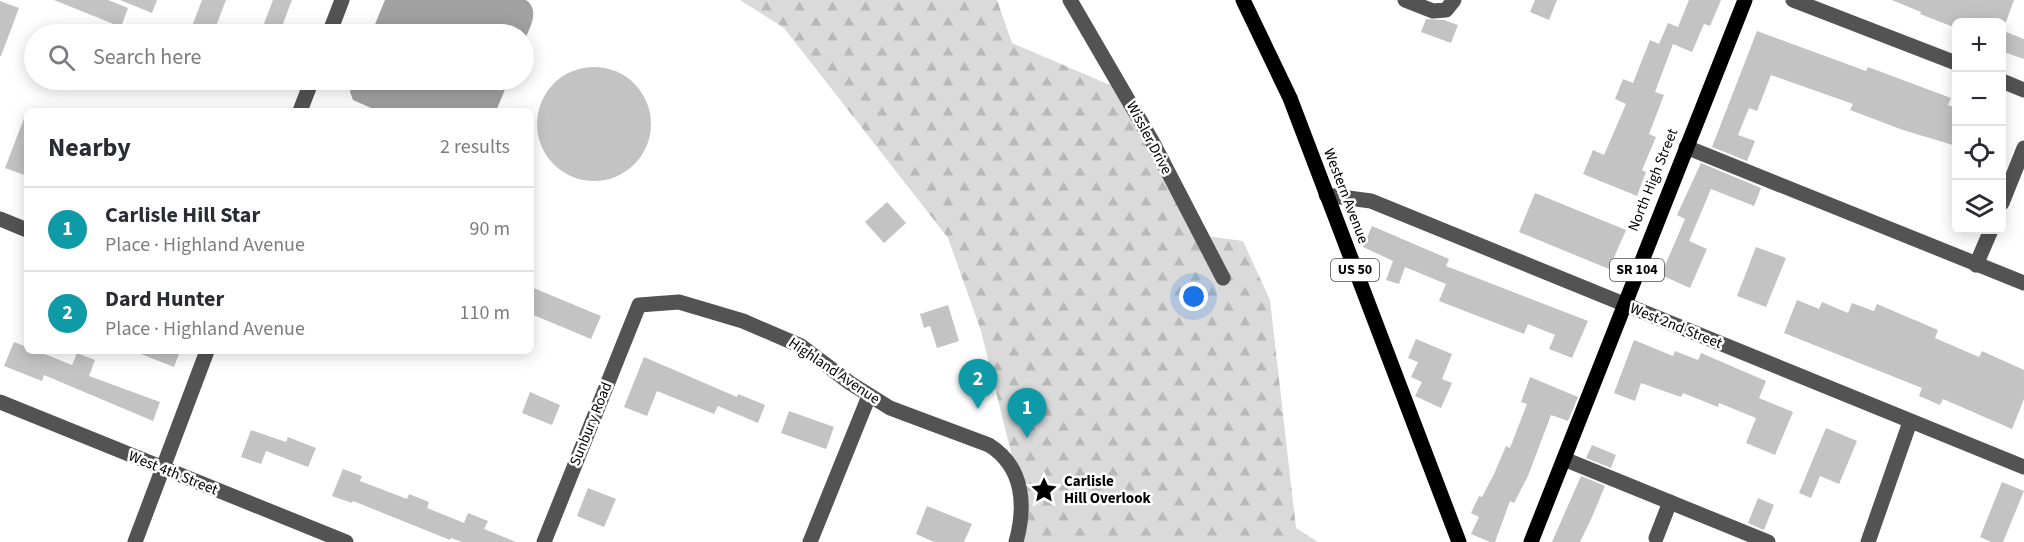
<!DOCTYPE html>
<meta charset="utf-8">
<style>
:root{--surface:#fff;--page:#f2f2f3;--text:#2b2b33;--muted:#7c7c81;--line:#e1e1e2;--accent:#000}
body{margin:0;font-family:"Source Sans 3",sans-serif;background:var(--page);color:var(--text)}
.controls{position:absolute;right:18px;top:18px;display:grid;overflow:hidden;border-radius:9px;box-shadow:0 3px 15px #0003}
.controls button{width:54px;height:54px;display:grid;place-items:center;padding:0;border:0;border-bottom:2px solid var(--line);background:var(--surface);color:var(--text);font:30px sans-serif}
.you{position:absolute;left:1194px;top:297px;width:21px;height:21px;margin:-15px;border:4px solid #fff;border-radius:50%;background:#1a73e8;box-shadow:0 0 0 9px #1a73e833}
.badge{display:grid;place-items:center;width:39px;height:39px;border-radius:50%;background:var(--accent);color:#fff;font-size:20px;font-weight:700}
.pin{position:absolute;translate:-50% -50px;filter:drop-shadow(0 2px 3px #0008)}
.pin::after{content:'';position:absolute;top:32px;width:21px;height:18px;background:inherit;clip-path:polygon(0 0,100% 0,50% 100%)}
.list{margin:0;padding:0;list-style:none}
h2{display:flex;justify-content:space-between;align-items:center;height:78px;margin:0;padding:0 24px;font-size:26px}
h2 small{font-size:20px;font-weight:400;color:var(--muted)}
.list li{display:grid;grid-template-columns:39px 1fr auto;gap:18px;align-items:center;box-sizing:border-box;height:84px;padding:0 24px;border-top:2px solid var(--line)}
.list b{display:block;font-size:22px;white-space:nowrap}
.list p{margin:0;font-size:20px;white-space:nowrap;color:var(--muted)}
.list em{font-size:20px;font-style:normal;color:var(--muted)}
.icon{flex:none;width:33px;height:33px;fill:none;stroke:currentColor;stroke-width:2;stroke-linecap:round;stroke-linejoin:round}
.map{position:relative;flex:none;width:2024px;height:542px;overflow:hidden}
.search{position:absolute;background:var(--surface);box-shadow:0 3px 15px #0003;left:24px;top:24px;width:510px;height:66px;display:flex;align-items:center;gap:15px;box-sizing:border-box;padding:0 21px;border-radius:33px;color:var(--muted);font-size:22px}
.panel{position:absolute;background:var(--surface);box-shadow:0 3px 15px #0003;left:24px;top:108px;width:510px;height:246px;border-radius:9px}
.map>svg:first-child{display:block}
</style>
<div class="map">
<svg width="2024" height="542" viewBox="0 0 2024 542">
<defs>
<pattern id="forest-firs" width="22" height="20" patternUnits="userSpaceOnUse" patternTransform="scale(1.5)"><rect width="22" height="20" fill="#dadada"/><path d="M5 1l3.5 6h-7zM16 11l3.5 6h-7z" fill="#b9b9b9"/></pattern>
</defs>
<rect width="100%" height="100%" fill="#fff"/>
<!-- forest -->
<path fill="url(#forest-firs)" d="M740 0H997L1012 43 1124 91 1199 235 1243 241 1270 300 1296 528 1318 542H1016V473L981 331 948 238 784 28Z"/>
<!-- water -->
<g fill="#a1a1a1">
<path d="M385 0H526C541 11 529 28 524 42V34H371Z"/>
<path d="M353 80H509L496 111H378L353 100 350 92Z"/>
</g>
<!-- building -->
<g fill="#c3c3c3">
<path d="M54 0H108L128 8 121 27Z"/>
<path d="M120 0H157L152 13Z"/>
<path d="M202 0H226L213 34H189Z"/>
<path d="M273 0H292L279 34H260Z"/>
<path d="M1535 0H1557L1549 20 1530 12Z"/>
<path d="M1689 0H1721L1710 26 1704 24 1692 52 1673 44 1655 92 1664 95 1649 134 1656 137 1642 170 1646 172 1637 196 1583 174 1593 150 1604 155 1626 104 1615 99 1623 79 1633 83 1650 40 1659 44 1668 23 1678 27Z"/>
<path d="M1892 0H2014L2006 22H1956V28L1920 14 1921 12Z"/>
<path d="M0 1 19 8 1 56H0Z"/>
<path d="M1426 19 1444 20 1458 25 1451 43 1421 32Z"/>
<path d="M2001 30 2024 39V59L2001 51Z"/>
<path d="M1757 31 1866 71 1868 67 1951 98 1948 105 1956 108V146L1903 130 1850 110 1853 104 1771 75 1757 111 1749 108 1738 135 1755 141 1747 161 1712 147Z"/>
<circle cx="594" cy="124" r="57"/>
<path d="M26 113 27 114V176L5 168Z"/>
<path d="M1701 163 1761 188 1754 206 1711 189 1689 241 1707 249 1690 288 1661 275 1685 219 1677 215Z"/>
<path d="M1535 193 1626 230 1609 269 1519 232Z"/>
<path d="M887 202 906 223 884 243 865 222Z"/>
<path d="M1372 226 1449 259 1446 266 1588 321 1572 358 1549 349 1555 335 1528 324 1524 334 1439 301 1446 284 1405 267 1399 284 1386 280 1393 261 1363 247Z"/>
<path d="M1756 247 1786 258 1766 307 1737 296Z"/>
<path d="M531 287 601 316 591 339 531 314Z"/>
<path d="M1797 300 1819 309 1822 302 1848 313 1852 303 1874 311 1877 304 1938 330 1935 338 1979 357 1982 351 2024 370V399L2012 429 1943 399 1940 405 1919 396 1922 388 1784 333Z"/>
<path d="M948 305 959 341 937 348 930 326 924 328 920 314Z"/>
<path d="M1416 339 1452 354 1442 379 1452 383 1441 408 1415 396 1422 382 1411 377 1418 362 1408 358Z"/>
<path d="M1634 340 1673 356 1675 351 1698 360 1701 353 1766 381 1759 398 1793 412 1775 455 1746 443 1756 418 1719 403 1718 407 1683 393 1681 397 1641 383 1635 401 1614 393Z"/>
<path d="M14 342 27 347V351H37L72 365 77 353 95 360 89 376 160 402 153 421 44 375 42 381 4 366Z"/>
<path d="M133 351H180L174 367Z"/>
<path d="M644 357 737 397 738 394 765 405 758 423 718 406 714 414 657 391 647 416 624 407Z"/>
<path d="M1530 377 1578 397 1568 421 1551 415 1528 476 1514 503 1510 501 1495 542H1490L1471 534 1479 517 1471 513 1479 496 1482 497 1494 474 1506 446 1510 448 1527 404 1521 402Z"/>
<path d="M530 392 560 405 552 425 522 413Z"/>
<path d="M789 411 834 427 826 449 781 433Z"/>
<path d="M1826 428 1857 441 1839 484 1820 476 1811 498 1799 493Z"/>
<path d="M251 430 286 442 288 437 316 448 308 467 266 451 261 464 241 457Z"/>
<path d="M1592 445 1616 455 1611 468 1586 458Z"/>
<path d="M343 469 362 476 360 481 407 499 409 494 429 502 427 508 464 523 468 513 488 521 484 529 516 542H462L451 538 450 540 353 501 352 503 332 496Z"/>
<path d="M1581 476 1605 486 1592 517 1580 542H1552Z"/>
<path d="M2002 482 2024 491 2003 542H1991L1980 537Z"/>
<path d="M588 488 616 499 604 527 577 516Z"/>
<path d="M1758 498 1774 505 1764 530 1748 523Z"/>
<path d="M927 506 972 524 964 542H934L916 534Z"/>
</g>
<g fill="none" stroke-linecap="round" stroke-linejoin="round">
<!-- minor -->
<g stroke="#535353" stroke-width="15">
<path d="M1070 0 1152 141 1223 278"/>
<path d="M1405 0 1433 11 1446 10 1454 0"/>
<path d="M1793 0 1956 63"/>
<path d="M329 34 342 0"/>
<path d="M2002 81 2024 90"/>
<path d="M300 111 312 80"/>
<path d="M1686 147 2024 283"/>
<path d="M1326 195 1371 201 2024 467"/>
<path d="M2002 203 2024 148"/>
<path d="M0 219 27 230"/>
<path d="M1976 265 1991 230"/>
<path d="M0 402 346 542"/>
<path d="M1564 459 1768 542"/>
<path d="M1656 538 1670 502"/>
<path d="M135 542 207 351"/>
<path d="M544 542 639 305 679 302 743 321 801 346 850 383 890 408 989 445C1024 467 1026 506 1016 542"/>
<path d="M810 542 869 396"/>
<path d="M1868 542 1910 422"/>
</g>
<!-- major -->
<g stroke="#000" stroke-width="15">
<path d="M1243 0 1290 98 1459 542"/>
<path d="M1531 542 1745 0"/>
</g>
</g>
<!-- icons -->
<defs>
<symbol id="sight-bare" viewBox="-9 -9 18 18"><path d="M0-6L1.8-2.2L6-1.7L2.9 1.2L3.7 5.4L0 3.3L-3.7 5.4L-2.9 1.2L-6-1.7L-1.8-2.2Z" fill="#000" stroke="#fff" stroke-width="2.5" paint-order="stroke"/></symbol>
</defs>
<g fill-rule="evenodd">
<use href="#sight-bare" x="1025" y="471" width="38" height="38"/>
</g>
<g text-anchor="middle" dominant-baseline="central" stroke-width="5" stroke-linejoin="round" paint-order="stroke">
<!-- shield labels -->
<g fill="#fff" stroke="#4c4c4c" stroke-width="1.5">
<rect x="1331" y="259" width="48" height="22" rx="4.5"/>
<rect x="1610" y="259" width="54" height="22" rx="4.5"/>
</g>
<g font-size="14" font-weight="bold" fill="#000">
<text x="1355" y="270">US 50</text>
<text x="1637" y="270">SR 104</text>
</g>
<!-- street labels -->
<g font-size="15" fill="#000" stroke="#fff">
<text transform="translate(1149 138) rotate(62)">Wissler Drive</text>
<text transform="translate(1653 180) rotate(-68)">North High Street</text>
<text transform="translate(1346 196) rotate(69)">Western Avenue</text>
<text transform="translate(1676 326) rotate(22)">West 2nd Street</text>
<text transform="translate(834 371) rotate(34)">Highland Avenue</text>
<text transform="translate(591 424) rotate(-68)">Sunbury Road</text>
<text transform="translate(173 473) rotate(22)">West 4th Street</text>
</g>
<!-- poi labels -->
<g font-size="15" font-weight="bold" fill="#000" stroke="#fff" text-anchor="start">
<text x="1064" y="481">Carlisle<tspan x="1064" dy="17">Hill Overlook</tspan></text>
</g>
</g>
</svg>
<div class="controls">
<button>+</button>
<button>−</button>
<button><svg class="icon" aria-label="locate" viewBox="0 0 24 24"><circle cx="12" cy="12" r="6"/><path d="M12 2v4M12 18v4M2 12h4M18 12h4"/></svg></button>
<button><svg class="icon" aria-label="layers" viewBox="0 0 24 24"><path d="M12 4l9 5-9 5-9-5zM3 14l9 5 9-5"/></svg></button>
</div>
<div class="you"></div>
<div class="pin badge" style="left:1027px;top:438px;background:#0f9aa8">1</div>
<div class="pin badge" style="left:978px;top:409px;background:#0f9aa8">2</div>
<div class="search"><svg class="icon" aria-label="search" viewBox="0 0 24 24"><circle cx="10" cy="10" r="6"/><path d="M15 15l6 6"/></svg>Search here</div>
<section class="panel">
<h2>Nearby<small>2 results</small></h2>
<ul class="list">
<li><span class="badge" style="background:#0f9aa8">1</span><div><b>Carlisle Hill Star</b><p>Place · Highland Avenue</p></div><em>90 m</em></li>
<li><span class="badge" style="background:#0f9aa8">2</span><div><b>Dard Hunter</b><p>Place · Highland Avenue</p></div><em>110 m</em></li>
</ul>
</section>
</div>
